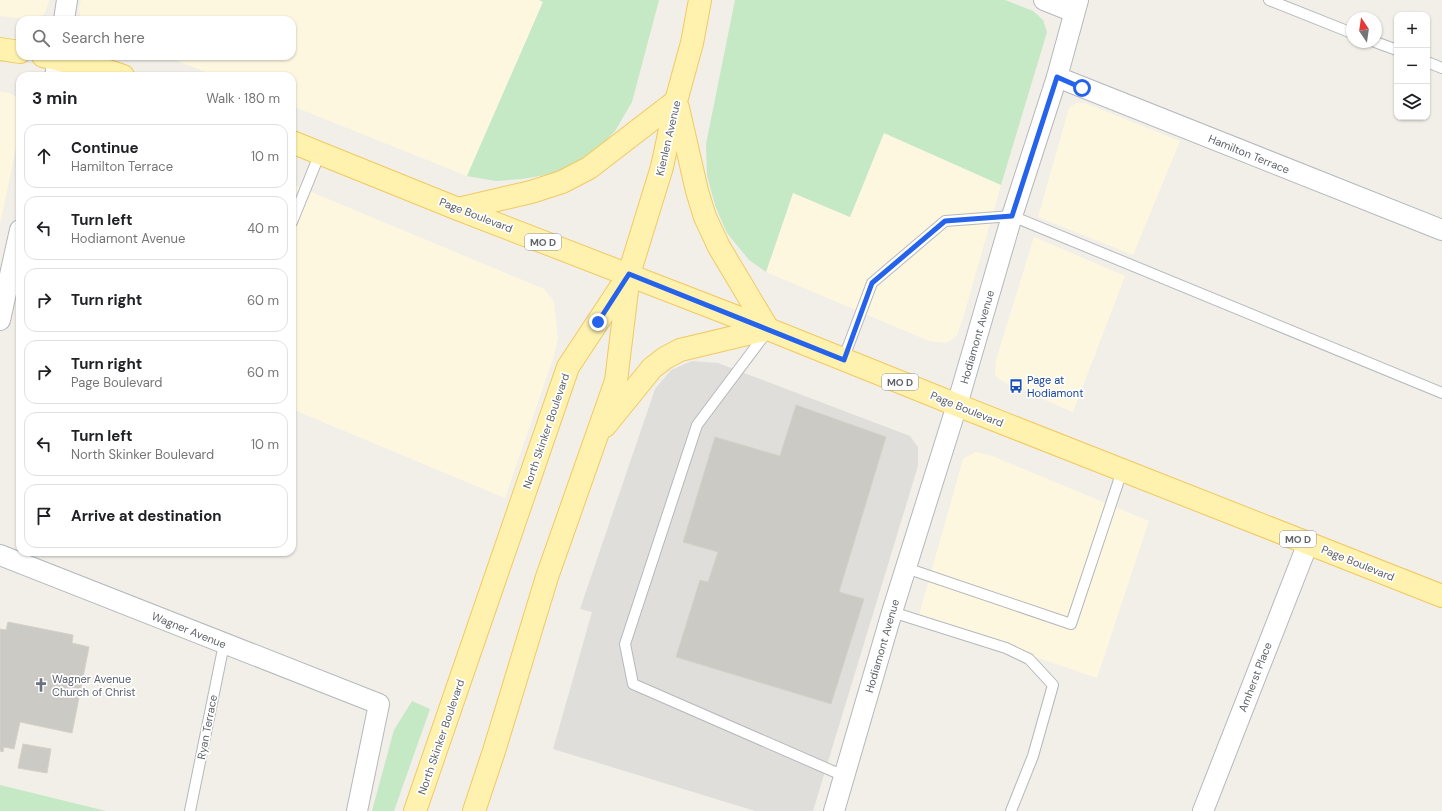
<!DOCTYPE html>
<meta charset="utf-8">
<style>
:root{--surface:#fff;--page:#f6f6f6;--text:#202124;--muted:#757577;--line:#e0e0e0}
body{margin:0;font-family:"DM Sans",sans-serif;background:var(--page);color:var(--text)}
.controls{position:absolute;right:12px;top:12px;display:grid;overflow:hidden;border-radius:8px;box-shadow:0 1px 3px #0004}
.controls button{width:36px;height:36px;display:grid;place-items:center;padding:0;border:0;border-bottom:1px solid var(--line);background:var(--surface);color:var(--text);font:20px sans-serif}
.compass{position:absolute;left:1346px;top:12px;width:36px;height:36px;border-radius:50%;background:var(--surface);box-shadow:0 1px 3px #0004;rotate:347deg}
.stop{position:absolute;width:12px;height:12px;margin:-9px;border:3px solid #2563eb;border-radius:50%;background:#fff}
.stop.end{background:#2563eb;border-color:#fff;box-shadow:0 1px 4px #0008}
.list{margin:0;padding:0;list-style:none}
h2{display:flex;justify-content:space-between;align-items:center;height:52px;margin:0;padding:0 16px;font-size:17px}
h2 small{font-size:13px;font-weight:400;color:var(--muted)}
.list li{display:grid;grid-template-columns:26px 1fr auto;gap:12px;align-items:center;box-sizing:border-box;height:64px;margin:0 8px 8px;padding:0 8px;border:1px solid var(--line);border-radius:12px}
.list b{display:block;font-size:15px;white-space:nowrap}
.list p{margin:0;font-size:13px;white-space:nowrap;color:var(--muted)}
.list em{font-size:13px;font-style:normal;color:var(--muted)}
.icon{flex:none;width:22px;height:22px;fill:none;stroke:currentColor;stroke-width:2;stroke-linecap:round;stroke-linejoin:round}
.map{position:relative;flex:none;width:1442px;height:811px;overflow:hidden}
.search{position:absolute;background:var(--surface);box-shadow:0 1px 3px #0004;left:16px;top:16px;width:280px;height:44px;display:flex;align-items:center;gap:10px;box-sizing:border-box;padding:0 14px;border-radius:12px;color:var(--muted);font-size:15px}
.panel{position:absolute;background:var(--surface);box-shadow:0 1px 3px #0004;left:16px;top:72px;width:280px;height:484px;border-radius:12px}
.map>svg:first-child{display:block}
</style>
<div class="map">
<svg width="1442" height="811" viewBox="0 0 1442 811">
<rect width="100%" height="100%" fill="#f1efe8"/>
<!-- commercial -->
<g fill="#fef7e0">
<path d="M0 0H49V1L44 15 27 19 0 16Z"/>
<path d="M81 0H539L543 2 467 176 292 106V76H216L165 56H292V20H81L79 8Z"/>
<path d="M0 92 10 93 20 99V129L0 224Z"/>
<path d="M1076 103H1085L1180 141 1133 255 1038 217 1069 108Z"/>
<path d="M884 133 1001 185 963 318 956 337 946 343 929 341 766 272 793 193 850 217Z"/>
<path d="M292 184 544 289 554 302 558 338 554 356 505 498 292 409Z"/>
<path d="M1034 237 1125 276 1073 412 1004 382 995 376 996 360Z"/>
<path d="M976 452 992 456 1149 521 1097 678 944 626 918 619 963 459Z"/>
</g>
<!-- industrial -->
<path fill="#e0deda" d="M692 361 718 363 910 436 918 447V466L813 811H755L553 749 592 612 580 609 655 389 671 370Z"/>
<!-- green -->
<g fill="#c5e8c5">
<path d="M539 0H659L632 102 615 131 599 148 582 162 551 174 522 179 496 181 467 176 543 2Z"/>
<path d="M735 0H1005L1033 11 1043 20 1047 32 1001 185 884 133 850 217 793 193 766 272 749 260 727 233 716 208 707 176 706 144Z"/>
<path d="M412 701 430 709 394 811H372L394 730Z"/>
<path d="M0 785 106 811H0Z"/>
</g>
<!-- building -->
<g fill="#cccac5" stroke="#d6d1c6">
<path d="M796 405 886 437 839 592 864 599 831 704 676 657 700 580 708 582 718 552 683 542 715 437 780 456Z"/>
<path d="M8 622 73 635 72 643 89 647 72 733 20 722 14 749 4 747 3 752 0 751V629L6 630Z"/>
<path d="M23 744 51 749 47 773 18 768Z"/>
</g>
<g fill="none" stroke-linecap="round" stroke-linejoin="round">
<defs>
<g id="service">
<path d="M1269 0 1352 33"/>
<path d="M1375 42 1397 50"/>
<path d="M1427 62 1442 68"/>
<path d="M292 222 320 153"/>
<path d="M766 333 697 425 625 644 633 684 844 776"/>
<path d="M843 360 872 283 945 221 1012 216 1442 393"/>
<path d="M906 568 1071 624 1122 471"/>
<path d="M892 612 1006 648 1029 659 1053 685 1033 756 1011 811"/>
<path d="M190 811 224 644"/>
</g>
<g id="minor">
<path d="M1044 0 1074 12"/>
<path d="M64 20 67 0"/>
<path d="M55 76 59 56"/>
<path d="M1057 77 1442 230"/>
<path d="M0 320 20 230"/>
<path d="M0 555 379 704 357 811"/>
<path d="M834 811 892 612 957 405 1012 216 1057 77 1078 0"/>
<path d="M1203 811 1308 543"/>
</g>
<g id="primary">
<path d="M0 49 20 52"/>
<path d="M43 56 108 71 123 76"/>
<path d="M678 108 697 191 705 217 719 247 768 329"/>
<path d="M292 142 458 209 768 329 957 405 1442 596"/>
<path d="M458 209 531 192 562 182 589 168 676 101"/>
<path d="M605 426 652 368 665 358 680 350 768 329"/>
<path d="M415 811 568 367 626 279"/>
<path d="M474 811 494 751 547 577 616 381 629 274 662 167 676 101 692 43 700 0"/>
</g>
</defs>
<!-- service casing -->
<use href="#service" stroke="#b5b8bc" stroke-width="12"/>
<!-- minor casing -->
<use href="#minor" stroke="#b5b8bc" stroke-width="22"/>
<!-- primary casing -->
<use href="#primary" stroke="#f2c960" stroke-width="24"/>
<!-- service -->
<use href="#service" stroke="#fff" stroke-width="10"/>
<!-- minor -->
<use href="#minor" stroke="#fff" stroke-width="20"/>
<!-- primary -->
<use href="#primary" stroke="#fff2af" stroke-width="22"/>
</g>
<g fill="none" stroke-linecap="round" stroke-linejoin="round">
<!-- route -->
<path stroke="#2563eb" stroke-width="5" d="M598 322 629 274 844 360 872 283 945 221 1012 216 1057 77 1082 88"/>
</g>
<!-- icons -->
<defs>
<symbol id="bus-bare" viewBox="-9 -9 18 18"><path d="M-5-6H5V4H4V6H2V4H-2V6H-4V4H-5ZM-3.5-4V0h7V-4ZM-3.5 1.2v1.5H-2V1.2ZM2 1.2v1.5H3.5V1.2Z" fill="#1a4fb4" stroke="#fff" stroke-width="2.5" paint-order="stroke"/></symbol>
<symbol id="church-bare" viewBox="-9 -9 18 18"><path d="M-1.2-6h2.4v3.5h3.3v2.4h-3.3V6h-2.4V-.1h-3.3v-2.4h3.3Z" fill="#6b7280" stroke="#fff" stroke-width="2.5" paint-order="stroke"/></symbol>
</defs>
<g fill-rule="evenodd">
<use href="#bus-bare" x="1006" y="376" width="20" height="20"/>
<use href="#church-bare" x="31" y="675" width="20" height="20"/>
</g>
<g text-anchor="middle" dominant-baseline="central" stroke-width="3.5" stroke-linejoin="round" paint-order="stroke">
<!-- shield labels -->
<g fill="#fff" stroke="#8f9295" stroke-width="1">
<rect x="525" y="234" width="36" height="16" rx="3"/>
<rect x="882" y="374" width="36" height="16" rx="3"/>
<rect x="1280" y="531" width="36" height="16" rx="3"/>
</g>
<g font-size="10" font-weight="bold" fill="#5f6368">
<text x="543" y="242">MO D</text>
<text x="900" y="382">MO D</text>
<text x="1298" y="539">MO D</text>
</g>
<!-- street labels -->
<g font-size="11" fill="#5f6368" stroke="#fff">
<text transform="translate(668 138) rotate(-77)">Kienlen Avenue</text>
<text transform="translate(1249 154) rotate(22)">Hamilton Terrace</text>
<text transform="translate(476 215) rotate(21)">Page Boulevard</text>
<text transform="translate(977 337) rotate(-74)">Hodiamont Avenue</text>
<text transform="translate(967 409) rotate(22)">Page Boulevard</text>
<text transform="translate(546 431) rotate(-71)">North Skinker Boulevard</text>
<text transform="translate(1358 563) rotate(22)">Page Boulevard</text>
<text transform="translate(189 630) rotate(22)">Wagner Avenue</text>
<text transform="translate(882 646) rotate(-74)">Hodiamont Avenue</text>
<text transform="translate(1255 677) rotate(-69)">Amherst Place</text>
<text transform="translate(207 727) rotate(-79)">Ryan Terrace</text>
<text transform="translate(441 737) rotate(-71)">North Skinker Boulevard</text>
</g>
<!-- transit labels -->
<g font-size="11" fill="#164399" stroke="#fff" text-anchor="start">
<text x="1027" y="380">Page at<tspan x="1027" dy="13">Hodiamont</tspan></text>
</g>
<!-- worship labels -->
<g font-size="11" fill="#5b616d" stroke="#fff" text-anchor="start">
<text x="52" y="679">Wagner Avenue<tspan x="52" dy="13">Church of Christ</tspan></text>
</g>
</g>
</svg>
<div class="controls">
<button>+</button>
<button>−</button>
<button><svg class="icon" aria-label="layers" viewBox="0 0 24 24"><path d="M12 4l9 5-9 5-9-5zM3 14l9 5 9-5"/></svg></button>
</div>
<svg class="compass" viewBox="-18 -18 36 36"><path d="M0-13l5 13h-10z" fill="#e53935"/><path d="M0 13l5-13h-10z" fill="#757577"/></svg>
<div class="stop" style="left:1082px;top:88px"></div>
<div class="stop end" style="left:598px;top:322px"></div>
<div class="search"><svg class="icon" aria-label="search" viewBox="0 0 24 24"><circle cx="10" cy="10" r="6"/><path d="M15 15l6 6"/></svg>Search here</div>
<section class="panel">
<h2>3 min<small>Walk · 180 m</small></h2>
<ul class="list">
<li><svg class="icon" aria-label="ahead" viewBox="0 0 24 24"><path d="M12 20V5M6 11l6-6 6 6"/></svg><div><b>Continue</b><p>Hamilton Terrace</p></div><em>10 m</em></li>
<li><svg class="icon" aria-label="left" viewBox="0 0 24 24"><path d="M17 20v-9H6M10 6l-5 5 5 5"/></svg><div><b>Turn left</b><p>Hodiamont Avenue</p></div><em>40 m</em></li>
<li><svg class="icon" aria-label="right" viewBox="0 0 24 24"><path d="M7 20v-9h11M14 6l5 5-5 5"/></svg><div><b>Turn right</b></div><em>60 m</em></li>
<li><svg class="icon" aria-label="right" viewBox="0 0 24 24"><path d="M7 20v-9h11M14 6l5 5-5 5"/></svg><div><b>Turn right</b><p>Page Boulevard</p></div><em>60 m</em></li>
<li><svg class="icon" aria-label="left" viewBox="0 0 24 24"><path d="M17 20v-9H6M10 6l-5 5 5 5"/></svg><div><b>Turn left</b><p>North Skinker Boulevard</p></div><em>10 m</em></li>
<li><svg class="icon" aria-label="arrive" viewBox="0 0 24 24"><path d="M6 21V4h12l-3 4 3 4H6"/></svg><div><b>Arrive at destination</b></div></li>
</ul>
</section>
</div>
